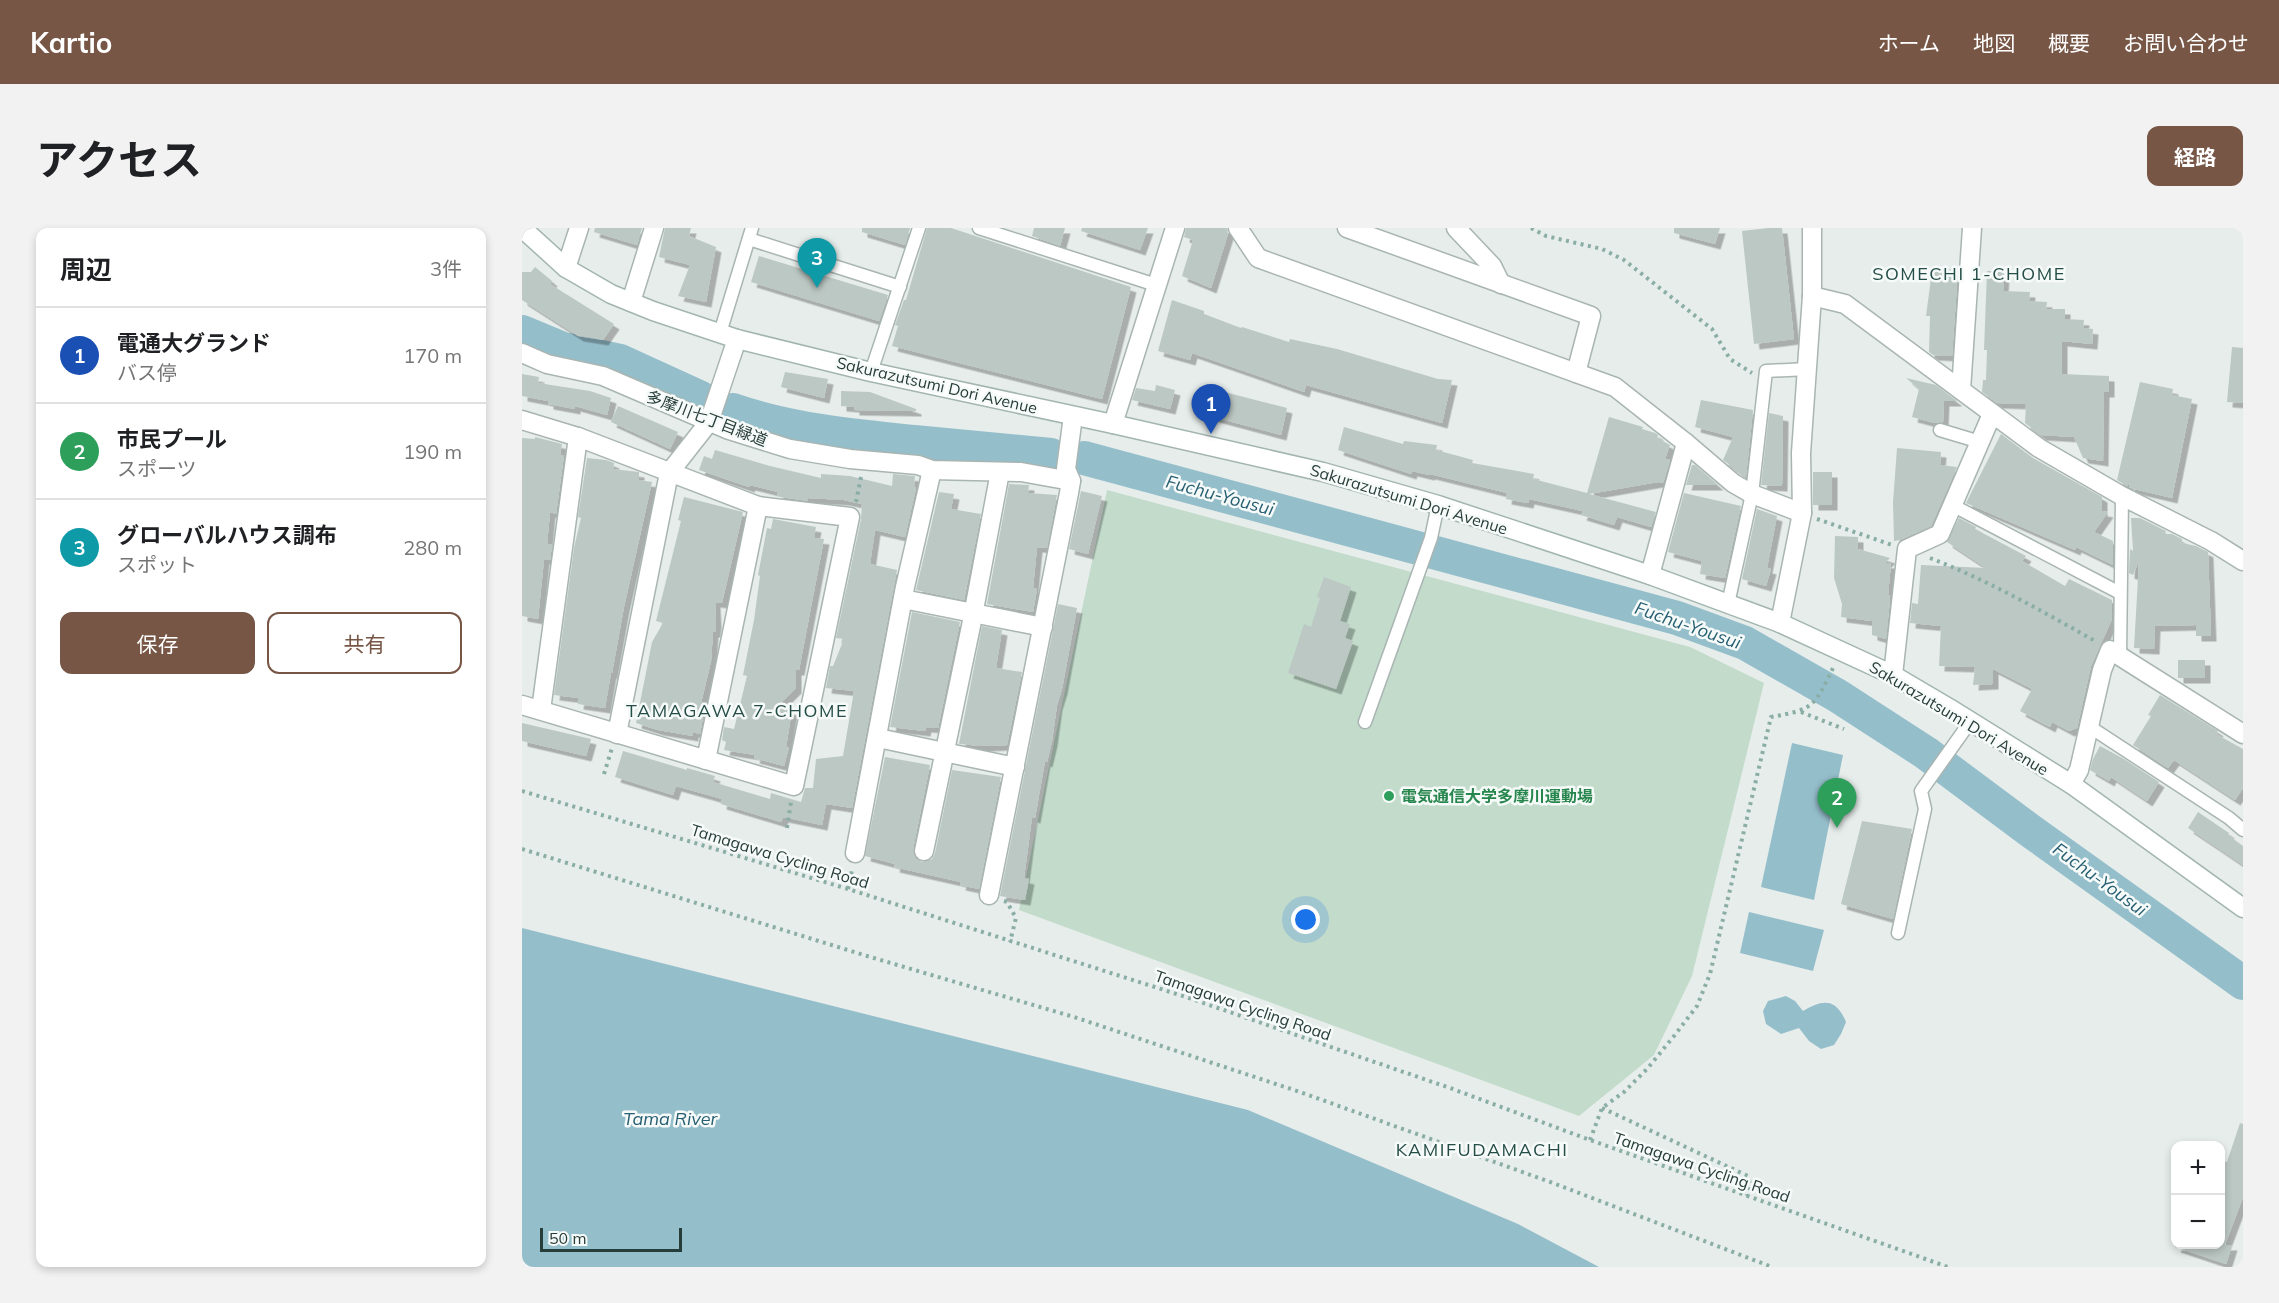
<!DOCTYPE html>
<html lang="ja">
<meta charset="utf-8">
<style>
:root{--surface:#fff;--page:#f2f2f2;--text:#202124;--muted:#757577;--line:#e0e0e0;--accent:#775646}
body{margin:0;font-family:Mulish,"Noto Sans JP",sans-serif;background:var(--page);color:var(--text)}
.controls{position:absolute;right:18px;bottom:18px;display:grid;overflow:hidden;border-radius:12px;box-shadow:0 3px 9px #0003}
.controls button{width:54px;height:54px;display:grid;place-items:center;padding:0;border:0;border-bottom:2px solid var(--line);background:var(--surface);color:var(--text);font:30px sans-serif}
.scale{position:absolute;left:18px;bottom:15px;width:142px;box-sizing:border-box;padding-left:6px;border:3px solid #273d39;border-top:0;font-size:16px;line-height:21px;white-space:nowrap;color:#273d39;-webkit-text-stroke:4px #f6faf8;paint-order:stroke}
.you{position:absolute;left:784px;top:692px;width:21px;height:21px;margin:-15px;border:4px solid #fff;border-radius:50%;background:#1a73e8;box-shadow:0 0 0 9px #1a73e833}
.badge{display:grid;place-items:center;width:39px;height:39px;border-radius:50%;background:var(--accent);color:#fff;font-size:20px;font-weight:700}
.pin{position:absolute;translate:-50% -50px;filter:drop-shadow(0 2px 3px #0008)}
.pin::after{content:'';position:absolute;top:32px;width:21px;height:18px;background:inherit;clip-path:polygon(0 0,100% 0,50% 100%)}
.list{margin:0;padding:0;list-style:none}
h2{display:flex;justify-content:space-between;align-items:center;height:78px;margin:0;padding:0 24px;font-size:26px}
h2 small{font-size:20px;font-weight:400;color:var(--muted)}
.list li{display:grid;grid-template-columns:39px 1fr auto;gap:18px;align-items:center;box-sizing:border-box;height:96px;padding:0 24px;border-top:2px solid var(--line)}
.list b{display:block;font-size:22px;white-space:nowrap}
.list p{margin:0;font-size:20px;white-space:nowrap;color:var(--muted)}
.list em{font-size:20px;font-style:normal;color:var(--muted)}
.actions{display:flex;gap:12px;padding:18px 24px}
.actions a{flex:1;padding:14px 0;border:2px solid var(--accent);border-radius:12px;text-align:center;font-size:21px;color:var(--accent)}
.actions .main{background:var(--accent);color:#fff}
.map{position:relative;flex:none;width:1721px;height:1039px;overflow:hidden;border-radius:12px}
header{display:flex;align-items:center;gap:36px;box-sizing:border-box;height:84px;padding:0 30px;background:var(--accent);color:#fff}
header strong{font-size:28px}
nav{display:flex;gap:33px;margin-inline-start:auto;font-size:21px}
.intro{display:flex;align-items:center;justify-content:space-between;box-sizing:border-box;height:144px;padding:0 36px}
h1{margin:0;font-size:42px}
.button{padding:15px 27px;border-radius:12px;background:var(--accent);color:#fff;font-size:21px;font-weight:700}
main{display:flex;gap:36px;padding:0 36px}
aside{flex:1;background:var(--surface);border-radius:12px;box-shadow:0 3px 9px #0003}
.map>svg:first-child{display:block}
</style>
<header>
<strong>Kartio</strong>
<nav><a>ホーム</a><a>地図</a><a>概要</a><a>お問い合わせ</a></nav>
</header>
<div class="intro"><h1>アクセス</h1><a class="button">経路</a></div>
<main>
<aside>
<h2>周辺<small>3件</small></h2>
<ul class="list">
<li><span class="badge" style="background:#1a4fb4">1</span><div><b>電通大グランド</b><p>バス停</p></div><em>170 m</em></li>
<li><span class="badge" style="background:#2e9e5b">2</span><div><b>市民プール</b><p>スポーツ</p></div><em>190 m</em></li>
<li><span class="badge" style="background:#0f9aa8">3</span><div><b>グローバルハウス調布</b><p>スポット</p></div><em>280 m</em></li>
</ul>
<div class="actions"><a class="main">保存</a><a>共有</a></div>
</aside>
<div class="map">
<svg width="1721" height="1039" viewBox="0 0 1721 1039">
<defs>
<filter id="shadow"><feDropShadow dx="5.5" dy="5.5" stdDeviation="0" flood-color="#0004"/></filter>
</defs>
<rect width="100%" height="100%" fill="#e6edeb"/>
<!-- green -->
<path fill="#c2dbcb" d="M585 262 1168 419 1242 455 1170 748 1132 827 1057 888 497 682Z"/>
<!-- water -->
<g fill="#95becb">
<path d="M1270 515 1321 527 1292 672 1239 659Z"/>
<path d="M1227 684 1302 702 1291 743 1218 725Z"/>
<path d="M0 700 726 882 996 996 1077 1039H0Z"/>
<path d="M1264 768 1273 773 1281 783C1301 771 1314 770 1324 794L1319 806 1312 817 1299 821 1287 813 1277 800 1259 806 1244 796 1241 783 1246 773Z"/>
</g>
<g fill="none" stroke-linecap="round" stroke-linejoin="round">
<!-- river -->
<g stroke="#95becb" stroke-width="34">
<path d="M0 104 41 121 98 133 179 170"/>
<path d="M211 182C269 202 331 208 392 214 438 218 483 223 529 227"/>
<path d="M562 230 1155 390 1223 415 1316 468 1404 525 1510 604 1721 755"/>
</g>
</g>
<!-- building -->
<g fill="#bcc8c4" filter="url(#shadow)">
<path d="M73 0H120L115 17 72 4Z"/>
<path d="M143 0H169L167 8 194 19 184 74 156 68 168 37 137 29Z"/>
<path d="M340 0H388L383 17 340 4Z"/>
<path d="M405 0H429L609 59 580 171 370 118 376 98 373 97 382 72H384Z"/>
<path d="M512 0H543L538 18 510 8Z"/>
<path d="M560 0H626L618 22 559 3Z"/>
<path d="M664 0H705L706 6 689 60 660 48 671 12 662 9Z"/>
<path d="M1152 0H1198L1193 16 1152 5Z"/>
<path d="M1246 0H1260L1272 111 1232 116 1220 3Z"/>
<path d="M237 28 366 67 357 93 229 54Z"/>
<path d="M13 39 30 53 28 56 92 96 81 112 56 108 0 72V44H9Z"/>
<path d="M1420 41 1436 42 1430 128 1411 127 1407 124 1408 88H1404L1410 43 1420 44Z"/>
<path d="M1465 43H1482L1481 63 1508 64 1507 73 1525 74 1524 81H1543V91L1562 92 1561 100 1571 101 1570 116 1540 113V146L1587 148V164H1582L1581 233 1561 230 1552 209 1519 207 1503 195 1504 176 1475 175 1460 164 1461 152H1464L1465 122H1462Z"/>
<path d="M650 72 682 83V86L719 100 720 99 767 114 768 111 815 121 916 151 930 152 920 195 784 157 782 164 670 125 668 132 636 123Z"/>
<path d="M1710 119 1721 120V175L1705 174Z"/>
<path d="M263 144 306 151 302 170 259 159Z"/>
<path d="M0 146 17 149 16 155 68 163 89 170 85 187 53 178V181L26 176V173L0 168Z"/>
<path d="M1384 150 1414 157 1435 173H1422L1421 194 1413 195 1390 189 1397 161Z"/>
<path d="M1618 154 1651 161 1650 167 1670 171 1650 270 1612 261 1607 259V255L1605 258 1595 252Z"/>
<path d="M634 157 653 162 648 181 610 172 614 160 633 163Z"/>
<path d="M691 161 765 180 759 207 684 187Z"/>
<path d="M319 163 348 164 394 181V183L332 182V179L319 178Z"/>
<path d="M1179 172 1231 182 1224 249 1201 232 1211 209 1173 199Z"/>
<path d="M96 178 156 204 148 221 89 194Z"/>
<path d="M1247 185 1261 188 1260 258 1239 257Z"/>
<path d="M1087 189 1121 199 1120 201 1133 205 1136 207 1135 210 1148 217 1143 231 1148 232 1141 255 1136 254 1067 266 1134 284 1129 299 1095 289 1092 297 1059 287 1061 283 1007 271 1006 275 984 271 985 265 908 246 907 247 890 243 889 246 816 222 822 199 881 216 882 213 915 217 914 222 951 232 950 235 1012 246 1011 251 1065 265Z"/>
<path d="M1479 206 1511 230 1580 269V283L1586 284 1572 304 1591 313V337L1554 319 1553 322 1444 275Z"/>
<path d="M13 209 40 216 38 227H42L34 286 28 284 25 316 30 317 28 332 22 331 16 391 0 388V210L13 211Z"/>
<path d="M1375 220 1419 224 1418 237 1435 239 1409 298 1378 312 1372 313 1371 274Z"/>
<path d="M193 222 248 238 299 250V246L328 248 370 258 371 246 393 248 392 259 394 260 383 309 353 302 348 336 375 342 330 580 304 576 300 597 261 589 259 594 199 576 200 571 154 558 151 567 93 549 101 523 165 542V540L193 548 191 554 248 571 249 565 279 574 283 560H291L294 531 321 528 332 463 304 460 308 438H311L322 411 314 410 339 291 340 276 322 272 286 270V273L259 269 255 268 256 264 228 257 227 259 177 242 182 228 190 231Z"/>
<path d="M65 230 84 232 92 235 91 241 117 244V252L130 254 102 379 90 445H89L83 480 56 476 57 470 32 467 52 320 59 290 56 289Z"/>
<path d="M1170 237H1173L1196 257H1164Z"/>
<rect x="1291" y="244" width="19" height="33"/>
<path d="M487 256 507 257 506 265 535 267 525 320 515 319 511 360 515 361 511 384 465 376Z"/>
<path d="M559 263 580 268 566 326 547 321Z"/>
<path d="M417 264 432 266 429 281 459 286 442 372 394 362Z"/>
<path d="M1162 265 1219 278 1203 350 1178 346 1180 333 1146 324Z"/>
<path d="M162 269 221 284 200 375 193 374 194 394 193 404H191L189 433 176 488 181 489 178 506 171 504V508L136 502 114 495 130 414 141 395 134 393 159 293 156 292Z"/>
<path d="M1235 281 1255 288 1245 340 1249 341 1244 358 1220 351Z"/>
<path d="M1437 290 1454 299 1453 301 1504 328 1500 333 1543 358 1547 351 1590 372V391L1569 438 1555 500 1547 503 1530 494 1528 499 1498 483 1510 461 1471 441V456L1451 457 1453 439 1417 438 1419 398 1388 395 1390 375 1396 376 1399 337 1464 340 1425 314Z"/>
<path d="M1609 290H1618L1644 303 1643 306H1650L1660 311V315L1674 318 1686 324 1689 408H1674V397L1633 398 1632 421 1612 420 1617 333 1611 347 1607 345 1608 321 1611 323Z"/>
<path d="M251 291 294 299 292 310 302 311 277 442H274V460L255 479 270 482 264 519H267L262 538 232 530 233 527 202 522 204 514 200 512 202 499 212 501 225 448 221 447 232 392 238 348 236 347 245 300 249 301Z"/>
<path d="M1313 308 1336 309V321L1368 330 1363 335H1369L1366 367H1368V371L1364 411 1350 407V393L1319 389 1320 376 1312 350Z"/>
<path d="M802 349 829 359 818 393 828 396 823 410 831 413 814 461 766 445 782 396 789 399 798 370 795 369Z"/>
<path d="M536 376 555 380 540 461 535 477 530 513 525 534 523 533 513 590 510 589 502 650 507 651 503 672 478 668Z"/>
<path d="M390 384 438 394 416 500 404 499 403 503 368 499Z"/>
<path d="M460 398 480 402 474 440 500 444 485 517 460 518 437 516Z"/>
<rect x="1656" y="432" width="27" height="18"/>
<path d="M1638 467 1696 503 1694 506 1721 521V560L1713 572 1652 532 1646 540 1611 517 1629 488 1626 487Z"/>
<path d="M0 495 69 511 64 528 0 513Z"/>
<path d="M1578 518 1602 531 1637 554 1625 573 1589 549 1587 553 1568 542 1571 531Z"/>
<path d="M363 529 408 537 391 621 394 631 400 634 410 631 413 625 430 542 479 549 457 661 438 657 439 654 372 639 373 636 343 628Z"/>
<path d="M1676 584 1707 605 1706 607 1721 618V637L1666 600Z"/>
<path d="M1340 593 1390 601 1371 691 1319 676Z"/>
<path d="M1718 895 1721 896V969L1703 1017H1710L1704 1036 1653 1019 1654 1017H1698V932L1705 934Z"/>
</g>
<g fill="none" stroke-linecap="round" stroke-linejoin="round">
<defs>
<g id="lane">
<path d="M457 0 634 57"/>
<path d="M227 11 378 59"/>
<path d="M198 105 230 0"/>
<path d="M349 144 397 0"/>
<path d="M1418 202 1458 214"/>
<path d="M1430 277 1598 365"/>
<path d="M1206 376 1230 266 1244 143 1286 141"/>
<path d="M1598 428 1600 268"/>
<path d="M843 494 909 310 916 277"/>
<path d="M1568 499 1707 590 1721 602"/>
<path d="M1376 705 1403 581 1399 563 1448 494"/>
</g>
<g id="street">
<path d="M716 0 736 30 1093 159 1164 215 1211 255 1230 266 1280 285"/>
<path d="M825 0 1069 88 1054 145"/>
<path d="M934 0 970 38 979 56"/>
<path d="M44 40 57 0"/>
<path d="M1290 68 1323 76 1517 220 1600 268 1689 313 1721 333"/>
<path d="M109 74 132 0"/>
<path d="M0 125 25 136 81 148 207 202 268 221 328 231 396 237 410 242 499 244 549 253"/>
<path d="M1439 162 1450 0"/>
<path d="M0 192 56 209 236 278 328 289 272 558 0 477"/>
<path d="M591 196 653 0"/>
<path d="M1128 347 1164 215"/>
<path d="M381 371 521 399"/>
<path d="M1258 395 1280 285 1279 225 1290 68V0"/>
<path d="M1371 447 1385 321 1418 306 1470 186"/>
<path d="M19 482 56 209"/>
<path d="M95 506 147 245 187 194 215 111"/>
<path d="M356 510 493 539"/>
<path d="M184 532 236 278"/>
<path d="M1549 556 1557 542 1580 442 1588 422 1721 506"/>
<path d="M402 623 449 398 478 244"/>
<path d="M333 625 383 359 410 242"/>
<path d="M467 667 547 265 549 253 544 241 551 188"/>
</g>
<path id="secondary" d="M0 0 44 40 89 66 131 83 215 111 349 144 591 196 801 244 916 277 1128 347 1258 395 1371 447 1427 480 1549 556 1721 680"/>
</defs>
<!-- lane casing -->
<use href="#lane" stroke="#a9b5b2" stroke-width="15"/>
<!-- street casing -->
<use href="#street" stroke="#a9b5b2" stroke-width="21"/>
<!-- secondary casing -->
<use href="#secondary" stroke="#a3b5b0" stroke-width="21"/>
<!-- path -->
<g stroke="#8aada5" stroke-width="4" stroke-dasharray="3 4.5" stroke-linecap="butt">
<path d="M1009 0 1024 8 1080 21 1102 32 1190 101 1208 131 1230 145"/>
<path d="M334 274 339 249"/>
<path d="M1295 291 1370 317"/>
<path d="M1408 330C1465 352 1520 383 1573 413"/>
<path d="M1279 484 1322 501"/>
<path d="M82 546 90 520"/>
<path d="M0 563 326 661 664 769 928 860 1068 912 1426 1039"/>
<path d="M265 600 269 574"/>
<path d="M0 621 345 728 552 789 778 864 1031 955 1250 1039"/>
<path d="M326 661 330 642"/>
<path d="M482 673 485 674 494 690 488 714"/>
<path d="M1080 880 1226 948 1228 956 1225 968"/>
<path d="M1068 912 1080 880 1102 864 1125 841 1152 808 1175 778 1188 746 1249 489C1294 481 1292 478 1312 438"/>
</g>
<!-- lane -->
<use href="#lane" stroke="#fff" stroke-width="12"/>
<!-- street -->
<use href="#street" stroke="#fff" stroke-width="18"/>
<!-- secondary -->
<use href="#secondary" stroke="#fff" stroke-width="18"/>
</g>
<!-- markers -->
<circle fill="#2e9e5b" stroke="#f6faf8" stroke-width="2" cx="867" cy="568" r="6"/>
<g text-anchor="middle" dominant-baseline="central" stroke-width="5" stroke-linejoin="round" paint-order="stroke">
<!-- street labels -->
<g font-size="16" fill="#273d39" stroke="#f6faf8">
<text transform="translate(415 157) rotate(13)">Sakurazutsumi Dori Avenue</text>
<text transform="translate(185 190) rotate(21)">多摩川七丁目緑道</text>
<text transform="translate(887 271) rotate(17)">Sakurazutsumi Dori Avenue</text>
<text transform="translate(1437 490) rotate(31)">Sakurazutsumi Dori Avenue</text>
<text transform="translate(258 628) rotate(17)">Tamagawa Cycling Road</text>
<text transform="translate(721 777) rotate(19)">Tamagawa Cycling Road</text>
<text transform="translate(1180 939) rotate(19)">Tamagawa Cycling Road</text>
</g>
<!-- leisure labels -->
<g font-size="16" font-weight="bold" fill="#27864d" stroke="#f6faf8" text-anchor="start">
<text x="879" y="568">電気通信大学多摩川運動場</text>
</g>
<!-- neighbourhood labels -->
<g font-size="18" letter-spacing="1.5" fill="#254d47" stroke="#f6faf8">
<text x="1447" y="45">SOMECHI 1-CHOME</text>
<text x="215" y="482">TAMAGAWA 7-CHOME</text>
<text x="960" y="921">KAMIFUDAMACHI</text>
</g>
<!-- water labels -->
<g font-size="18" font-style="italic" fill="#275f73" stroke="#f6faf8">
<text transform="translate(698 267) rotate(15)">Fuchu-Yousui</text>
<text transform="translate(1166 397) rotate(19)">Fuchu-Yousui</text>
<text transform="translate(1578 651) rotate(36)">Fuchu-Yousui</text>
<text x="148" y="890">Tama River</text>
</g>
</g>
</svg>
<div class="controls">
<button>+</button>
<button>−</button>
</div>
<div class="scale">50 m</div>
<div class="you"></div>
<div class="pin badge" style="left:689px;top:206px;background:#1a4fb4">1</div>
<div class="pin badge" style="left:1315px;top:600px;background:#2e9e5b">2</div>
<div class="pin badge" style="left:295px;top:60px;background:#0f9aa8">3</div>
</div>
</main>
